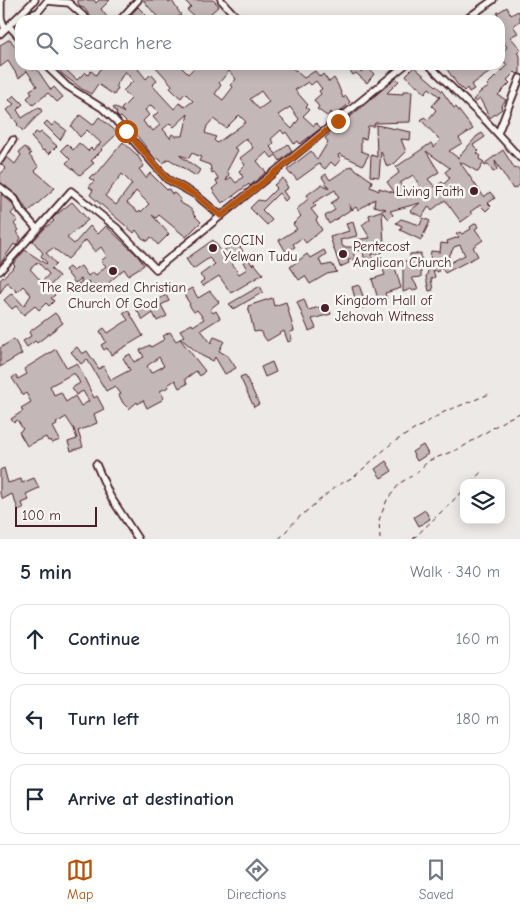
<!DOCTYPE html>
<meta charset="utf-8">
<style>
:root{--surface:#fff;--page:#f2f2f3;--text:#1f2937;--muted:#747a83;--line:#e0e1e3;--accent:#b45309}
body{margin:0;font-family:"Comic Neue",sans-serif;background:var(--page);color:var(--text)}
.controls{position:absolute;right:15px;bottom:15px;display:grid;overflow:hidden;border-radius:10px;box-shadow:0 2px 12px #0003}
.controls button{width:45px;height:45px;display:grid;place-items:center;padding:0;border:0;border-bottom:1px solid var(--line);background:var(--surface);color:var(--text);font:25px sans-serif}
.scale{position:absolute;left:15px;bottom:12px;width:82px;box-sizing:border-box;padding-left:5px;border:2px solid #4a1f2b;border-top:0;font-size:14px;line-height:18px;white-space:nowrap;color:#4a1f2b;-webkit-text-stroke:4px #f6f6f2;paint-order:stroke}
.stop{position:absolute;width:15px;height:15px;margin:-11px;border:4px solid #b45309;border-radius:50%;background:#fff}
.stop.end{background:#b45309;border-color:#fff;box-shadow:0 1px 5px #0008}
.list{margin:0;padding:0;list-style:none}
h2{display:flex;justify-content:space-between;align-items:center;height:65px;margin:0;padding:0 20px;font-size:21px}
h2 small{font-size:16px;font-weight:400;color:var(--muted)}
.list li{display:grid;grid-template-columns:32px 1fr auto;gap:15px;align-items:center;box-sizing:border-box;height:70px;margin:0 10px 10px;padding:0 10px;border:1px solid var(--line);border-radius:15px}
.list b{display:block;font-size:19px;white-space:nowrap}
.list em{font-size:16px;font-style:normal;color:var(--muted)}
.icon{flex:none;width:28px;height:28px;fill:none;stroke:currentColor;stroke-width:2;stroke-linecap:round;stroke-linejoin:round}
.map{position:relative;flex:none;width:520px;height:539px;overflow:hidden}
.search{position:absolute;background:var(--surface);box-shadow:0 2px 12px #0003;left:15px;right:15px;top:15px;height:55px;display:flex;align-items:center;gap:12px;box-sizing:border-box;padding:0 18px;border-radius:15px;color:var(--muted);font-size:19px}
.sheet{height:305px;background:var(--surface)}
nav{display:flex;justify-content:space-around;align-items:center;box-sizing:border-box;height:70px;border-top:1px solid var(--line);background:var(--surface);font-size:14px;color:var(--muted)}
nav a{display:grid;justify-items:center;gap:2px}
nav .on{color:var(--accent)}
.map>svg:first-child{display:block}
</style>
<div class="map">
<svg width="520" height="539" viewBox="0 0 520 539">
<rect width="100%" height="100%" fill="#ece9e6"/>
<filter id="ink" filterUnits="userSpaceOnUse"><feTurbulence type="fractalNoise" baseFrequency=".02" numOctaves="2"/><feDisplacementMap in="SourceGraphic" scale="10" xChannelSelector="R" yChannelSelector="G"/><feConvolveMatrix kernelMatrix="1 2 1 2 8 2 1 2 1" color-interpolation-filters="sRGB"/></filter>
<g filter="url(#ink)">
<!-- building -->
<g fill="#c4b7b7" stroke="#4a1f2b" fill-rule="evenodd">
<path d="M77 0H94L96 3 99 0H110L101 9 107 17 103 20H93L84 8 80 7Z"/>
<path d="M143 0H166L169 3 172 1 181 15 176 18 178 20H160Z"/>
<path d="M184 0H213L219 6 211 13 218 20H198L187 10 191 7Z"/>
<path d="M138 7 151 20H126Z"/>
<path d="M507 7 511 15 518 11 520 14V21L513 26 518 33 510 37 520 48V51L517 53 520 56V73L517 74 515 72 507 80 510 83 498 95 506 100 501 106 502 109 490 118 480 99 476 102 473 100 480 92 489 87 487 85 507 65 505 62 471 85 474 89 469 92 467 88 464 91 457 84 444 65H500V55L507 47 500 37V20H497L495 17 498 15 497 13Z"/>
<path d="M10 39 18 51 20 50V65H29L33 70 36 68 51 90 54 87 63 97 57 102 48 93 33 105 27 98 32 94 30 90 37 86 27 71 19 78 8 61 0 67V45Z"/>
<path d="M55 65H68L70 67 66 70 77 80 85 72 88 75 91 71 96 75 99 70 106 65H143L138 69 146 79 151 74 157 81 152 85 174 109 179 103 185 107 193 101 185 93 181 98 176 94 170 88 172 85 154 65H182L181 67 188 74 197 65H289L304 78 315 71 320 77 323 74 329 82 334 78 338 85 343 98 346 96 350 102 338 114 333 116 331 112 327 116 317 109 319 107 314 100 321 94 319 91 322 89 316 81 311 85 308 82 295 90 308 105 306 107 309 110 303 116 314 126 316 123 321 128 300 144 298 141 294 144 286 132 284 134 281 130 271 139 274 143 270 147 276 154 288 144 292 151 280 161 276 155 272 158 267 152 257 161 266 172 250 186 249 184 225 202 224 201 222 203 212 189 218 184 216 181 219 179 214 172 212 173 210 165 199 161 201 157 192 153 189 158 179 155 200 170 196 176 169 159 163 163 158 158 156 160 131 128 129 129 127 126 128 124 121 117 119 118 116 114 117 113 113 108 115 107 124 113 121 109 131 99 123 91 133 81 125 71 116 86 118 88 114 95 98 84 91 94 82 89 62 74ZM229 71 236 79 231 85 233 87 223 100 215 94 221 85 219 83ZM261 91 269 102 259 109 250 99ZM151 105 158 112 153 117 160 125 153 131 150 127 148 128 143 121 149 115 145 110ZM290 107 299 119 292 129 278 115ZM188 114 183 136H175L172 134 170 138 163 129 170 123 174 127ZM239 115 246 122 217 143 214 140 216 137 205 133 207 126 213 119 226 128ZM246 138 253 148 240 158 245 165 239 171 243 177 236 183 231 177 226 181 229 174 227 171 238 150 234 148Z"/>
<path d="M366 66 374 74 367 83 356 73 353 75 350 71 358 67 361 72Z"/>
<path d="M414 67 442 91 454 108 456 107 473 129 459 138 462 143 449 151 458 158 477 136 482 133 485 137 473 145 479 151 477 153 481 156 479 159 484 162 478 172 459 161 484 197 490 192 495 198 488 203 491 206 486 211 480 205 470 212 472 214 461 222 445 200 432 210 429 206 422 217 410 211 420 203 390 211 393 215 389 219 382 212 384 243 383 252 379 254H372L373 260H368V258H364L363 250 355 251 354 240 370 238 362 225 370 219 369 215 386 209 374 206 375 199 358 210 356 207 352 210 349 204 350 210 329 224 325 216 335 210 331 203 339 198 335 190 313 203 316 206 311 209 318 218 316 220 322 230 306 243 302 238 293 244 295 247 286 252 279 240 297 229 293 224 301 216 296 210 309 198 307 195 322 184 329 188 322 177 326 174 330 180 351 166 372 181 370 187 379 191V188L395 193 387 182 399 173 396 167 431 143 434 148 440 140 421 120 424 117 428 120 436 110 432 106 440 97 429 88 425 93 409 79 406 75ZM426 151 450 168 445 172 450 178 444 184 442 182 435 187 428 179 439 172ZM413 175 420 186 407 194 400 183Z"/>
<path d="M396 78 399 81 387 93 403 94V91H412L410 122 375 123 374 126H368L366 139 361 138V151L369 154 363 165 339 154 338 156 341 159 335 166 331 162 325 169 319 164 297 180 292 174 291 175 287 170 311 151 317 160 328 142 325 138Z"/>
<path d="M14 95 23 104 17 110 22 118 39 107 42 111 23 131 17 125 18 124 7 110 14 104 9 100Z"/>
<path d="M80 115 93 125 99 117 118 133 101 149 102 150 91 161 94 163 80 175 66 163 70 159 61 150 67 144 73 150 79 143 88 151 91 148 93 150 101 143 87 130 80 137 71 126Z"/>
<path d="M47 121 52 126 55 122 66 130 60 140 44 124Z"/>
<path d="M376 125 411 132 410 140 401 139 406 152 394 164 387 167 381 151 379 177 370 176 371 155 377 157Z"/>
<path d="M36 132 39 134 41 132 57 146 49 154 44 150 43 151 31 137Z"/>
<path d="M123 142 137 155 144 166 139 169 146 178 150 173 167 190 169 189 172 194 174 193 181 199 179 202 188 207 194 212 193 214 201 222 186 237 159 215 156 218 152 215 169 234 158 245 151 237 148 241 142 238 136 230 134 233 90 195 93 190 89 187 94 181 89 178 93 174 95 176ZM122 174 132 184 116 205 105 196ZM136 191 149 204 141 212 140 210 138 212 127 203Z"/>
<path d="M25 147 31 154 29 155 39 167 35 171 55 188 28 212 18 196 0 182V174L6 169 1 164 7 157 15 164 21 155 19 152Z"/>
<path d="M503 150 515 169 517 167 520 171V185L513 189 495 161 497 170 493 172 488 164 485 166 484 164Z"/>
<path d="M283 178 288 188 283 191 288 198 285 201 279 193 262 210 272 220 267 225 250 208 258 200 264 201 277 188 274 185Z"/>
<path d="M1 194 11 202 15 209 11 214 18 220 14 224 19 230 17 232 21 238 16 246 14 244 0 264Z"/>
<path d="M72 202 88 220 67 238 74 244 90 226 98 234 106 226 137 255 144 265 128 275 124 269 104 287 102 286 98 290 88 281 80 287 78 284 82 281 81 279 75 283 65 270 69 267 73 271 81 266 88 276 93 272 96 275 106 266 101 261 107 256 101 247 95 252 86 240 68 259 53 248 46 253 56 264 51 269 59 276 48 288 55 295 51 298 54 301 49 306 46 303 39 310 35 306 24 315 16 306 12 309 4 300 12 293 24 306 31 295 23 286 17 292 7 282 0 293V280L15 266 13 264 25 250 46 264 47 263 41 256 43 253 33 241 46 227 54 221 52 219 56 215ZM38 262 49 274 42 282 30 269Z"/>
<path d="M423 218 430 221 421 240 400 230 402 226 396 223 401 219 420 225Z"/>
<path d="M353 222 357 236 340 240 343 247H352L355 259 348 260 349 263 340 267 330 237 349 231 346 224Z"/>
<path d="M476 223 478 227 475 229 483 240 473 247 478 256 445 273 440 265 438 272 433 270 435 277 431 279 433 290 429 291 426 277 432 259H430L431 251 440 252 441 243 448 244 447 241 459 237 456 234 460 232 462 234 471 229 470 227ZM460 245 465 255 444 266 454 247Z"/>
<path d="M213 240 222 252 236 241 243 251 232 258 234 261 231 262 239 274 247 269 243 262 248 258 252 265 254 263 263 274 231 293 219 276 203 286 200 283 204 280 200 275 215 264 209 258 193 269 186 259Z"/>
<path d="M324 250 326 254 319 259 322 266 332 264 337 272 327 274 310 284 305 276 299 280 290 267 307 254 310 258Z"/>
<path d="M421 253V277L412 278 418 288 413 291 411 289 403 292V261H410V254Z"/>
<path d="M394 264 401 288 385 293 387 300 379 302 372 279 385 275 382 267Z"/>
<path d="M359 285 367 307 362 308 359 301 356 302 352 287Z"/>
<path d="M260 286 263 292 234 309 229 304Z"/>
<path d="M192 288 198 298 210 291 219 302 210 309 213 313 216 311 220 318 201 330 211 343 214 337 224 341 219 351 228 356 236 368 225 374 215 357 213 361 202 356 180 338 184 336 180 330 192 324 193 326 204 319 197 310 194 312 189 305 190 304 183 293Z"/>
<path d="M166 295 169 301 161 305 167 316 157 321 153 313 143 320 131 301 137 297 144 308Z"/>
<path d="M272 298 274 306 286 302 294 331 290 332 292 340 288 342 284 331 267 341 260 331 254 332 248 306Z"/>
<path d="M304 299 308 310 328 305 331 314 312 319 316 328 309 331 297 302Z"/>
<path d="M128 310 143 336 111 355 107 348 104 350 101 345 106 342 100 331 104 328 108 333 128 320 123 313Z"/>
<path d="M55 313 63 323 37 343 35 341 27 347 23 341 31 336 29 332Z"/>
<path d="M170 332 176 341 180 339 205 371 200 376 196 371 185 379 187 384 179 388 175 380 168 385 169 387 160 391 164 398 162 400 147 408 143 400 138 404 137 402 129 409 123 403 119 395 121 394 115 386 106 391 87 359 81 364 71 352 77 347 82 354 87 351 99 369 103 366 111 380 130 370 123 358 130 354 134 362 144 357 140 350 150 345 151 347 165 339 163 336ZM159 357 164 366 151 373 147 366Z"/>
<path d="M14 339 22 354 0 367V348Z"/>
<path d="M56 349 67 368 77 363 94 398 97 396 104 409 94 414 97 423 78 431 83 447 71 451 68 442 77 439 74 429 66 417 56 423 57 425 53 427 60 440 52 443 51 440 48 441 46 437 27 446 19 432 23 429 17 420 14 423 11 419 23 411 21 408 31 402 26 393 23 395 12 378 16 375 18 379 27 374 24 369ZM72 374H75L80 383 72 388 76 395 83 391 89 401 81 406 75 396 66 402 61 392 54 395 50 386Z"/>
<path d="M272 362 276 372 265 377 261 367Z"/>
<path d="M245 375 259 404 254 407 240 377Z"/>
<path d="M423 445 428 454 417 461 412 452Z"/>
<path d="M386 461 392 471 381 478 375 469Z"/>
<path d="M4 468 8 483 21 479 22 483 34 478 39 488 26 494 29 500 22 503 24 508 19 511 12 494 3 499 0 494V470Z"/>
<path d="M425 510 430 519 419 526 414 517Z"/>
</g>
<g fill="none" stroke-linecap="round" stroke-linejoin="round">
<defs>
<g id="street">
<path d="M1 0V18L5 29"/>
<path d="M221 0 239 20"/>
<path d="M15 20 38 12 47 1 69 3 88 20"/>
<path d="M120 20 138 0"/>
<path d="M465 20 493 0"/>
<path d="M9 26 20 38"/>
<path d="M0 34 35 0"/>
<path d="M45 65 67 86 102 108 114 119 167 179 196 195 221 216"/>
<path d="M429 65 486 121 520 158"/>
<path d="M498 133 520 78"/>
<path d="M0 160 13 140"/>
<path d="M0 187 15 199 21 211 37 229"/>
<path d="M0 271 71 191 117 228 156 269 405 65"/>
<path d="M96 464 110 496 138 539"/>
</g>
</defs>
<!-- street casing -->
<use href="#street" stroke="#4a1f2b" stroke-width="9"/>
<!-- path -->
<g stroke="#4a1f2b" stroke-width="1" stroke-dasharray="5 4" stroke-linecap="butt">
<path d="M471 483 481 472"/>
<path d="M279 539 296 520 335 487 355 476 392 443 444 412 492 393"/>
<path d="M380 539 379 520 387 500 400 483 418 472 428 461 461 448 507 419 520 413"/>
<path d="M413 539 464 490"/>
</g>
<!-- street -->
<use href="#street" stroke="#f6f6f2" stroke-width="5.5"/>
</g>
</g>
<g fill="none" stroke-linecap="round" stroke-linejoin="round" filter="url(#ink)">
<!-- route -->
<path stroke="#b45309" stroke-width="6" d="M126 131 167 179 196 195 221 216 338 121"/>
</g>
<!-- markers -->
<g fill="#4a1f2b" stroke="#f6f6f2" stroke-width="2">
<circle cx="474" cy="191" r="5"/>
<circle cx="213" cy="248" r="5"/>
<circle cx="343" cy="254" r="5"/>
<circle cx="113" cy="271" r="5"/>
<circle cx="325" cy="308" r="5"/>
</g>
<g text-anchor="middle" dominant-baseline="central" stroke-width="5" stroke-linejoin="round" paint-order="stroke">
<!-- poi labels -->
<g font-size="14" fill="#4a1f2b" stroke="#f6f6f2" text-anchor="start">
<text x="464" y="191" text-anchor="end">Living Faith</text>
<text x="223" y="240">COCIN<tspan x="223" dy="16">Yelwan Tudu</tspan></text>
<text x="353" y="246">Pentecost<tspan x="353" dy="16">Anglican Church</tspan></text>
<text x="113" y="287" text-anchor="middle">The Redeemed Christian<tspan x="113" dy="16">Church Of God</tspan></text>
<text x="335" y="300">Kingdom Hall of<tspan x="335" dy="16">Jehovah Witness</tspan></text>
</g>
</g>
</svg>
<div class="controls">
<button><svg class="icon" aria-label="layers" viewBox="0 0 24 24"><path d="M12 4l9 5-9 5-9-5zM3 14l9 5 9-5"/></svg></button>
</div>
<div class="scale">100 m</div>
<div class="stop" style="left:126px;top:131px"></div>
<div class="stop end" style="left:338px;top:121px"></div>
<div class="search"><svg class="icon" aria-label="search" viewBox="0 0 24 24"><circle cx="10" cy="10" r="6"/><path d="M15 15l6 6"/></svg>Search here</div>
</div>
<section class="sheet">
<h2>5 min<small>Walk · 340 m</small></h2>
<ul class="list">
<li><svg class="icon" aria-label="ahead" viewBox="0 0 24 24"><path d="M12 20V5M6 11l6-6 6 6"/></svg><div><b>Continue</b></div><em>160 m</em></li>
<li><svg class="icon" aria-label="left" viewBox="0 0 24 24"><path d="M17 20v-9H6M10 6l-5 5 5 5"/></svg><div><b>Turn left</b></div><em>180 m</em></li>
<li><svg class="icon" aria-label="arrive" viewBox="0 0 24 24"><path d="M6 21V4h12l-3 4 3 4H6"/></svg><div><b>Arrive at destination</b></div></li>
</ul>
</section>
<nav>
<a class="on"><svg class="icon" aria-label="map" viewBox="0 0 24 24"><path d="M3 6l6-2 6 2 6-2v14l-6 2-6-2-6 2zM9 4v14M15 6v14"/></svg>Map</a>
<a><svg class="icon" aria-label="directions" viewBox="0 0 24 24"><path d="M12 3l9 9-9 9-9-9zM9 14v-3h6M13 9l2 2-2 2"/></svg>Directions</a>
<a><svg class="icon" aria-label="saved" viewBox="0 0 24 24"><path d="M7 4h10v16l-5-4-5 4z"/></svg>Saved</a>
</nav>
